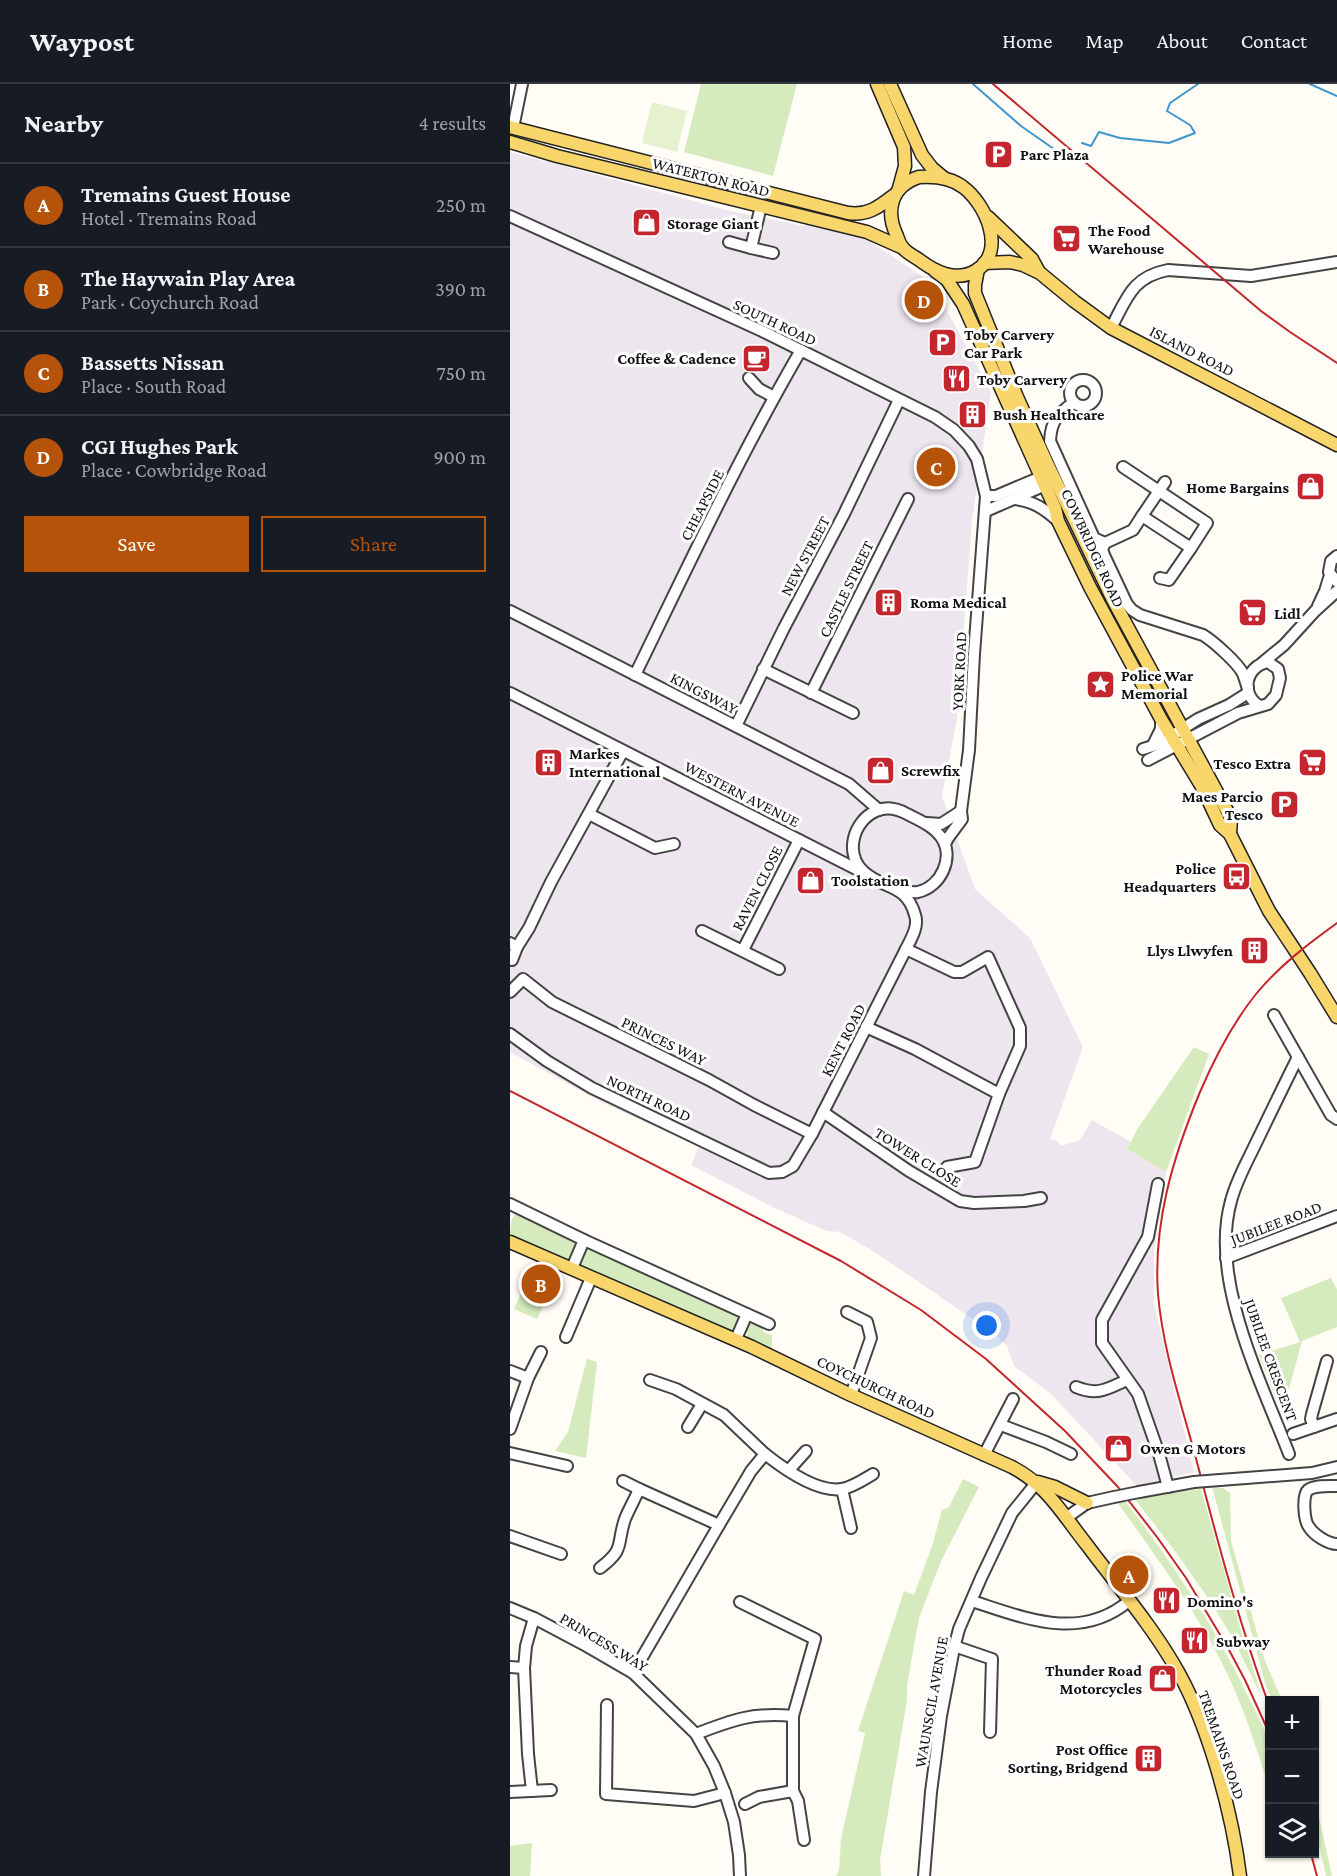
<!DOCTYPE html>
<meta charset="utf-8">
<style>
:root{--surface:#171b24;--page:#242831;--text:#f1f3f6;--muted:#9ea1a6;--line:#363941;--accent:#b45309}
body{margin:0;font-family:"Crimson Pro",serif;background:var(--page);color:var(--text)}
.controls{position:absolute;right:18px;bottom:18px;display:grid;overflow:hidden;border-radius:0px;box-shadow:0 2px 4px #0004}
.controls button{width:54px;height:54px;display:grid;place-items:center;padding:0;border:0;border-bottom:2px solid var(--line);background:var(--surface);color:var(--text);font:30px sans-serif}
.you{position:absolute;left:477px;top:1242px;width:21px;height:21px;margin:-15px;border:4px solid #fff;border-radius:50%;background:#1a73e8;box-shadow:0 0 0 9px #1a73e833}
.badge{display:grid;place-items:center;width:39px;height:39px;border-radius:50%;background:var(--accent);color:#fff;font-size:20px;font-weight:700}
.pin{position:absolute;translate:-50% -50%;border:3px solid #fff;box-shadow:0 2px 6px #0006}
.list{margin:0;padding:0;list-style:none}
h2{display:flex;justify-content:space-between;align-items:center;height:78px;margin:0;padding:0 24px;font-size:26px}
h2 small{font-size:20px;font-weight:400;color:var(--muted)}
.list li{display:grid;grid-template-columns:39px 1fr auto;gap:18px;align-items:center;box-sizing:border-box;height:84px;padding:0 24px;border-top:2px solid var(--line)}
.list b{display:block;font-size:22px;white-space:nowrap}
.list p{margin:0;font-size:20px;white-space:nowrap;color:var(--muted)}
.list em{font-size:20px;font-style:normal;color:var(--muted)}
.actions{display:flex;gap:12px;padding:18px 24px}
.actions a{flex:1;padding:14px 0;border:2px solid var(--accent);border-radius:0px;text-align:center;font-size:21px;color:var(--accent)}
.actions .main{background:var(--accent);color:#fff}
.icon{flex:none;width:33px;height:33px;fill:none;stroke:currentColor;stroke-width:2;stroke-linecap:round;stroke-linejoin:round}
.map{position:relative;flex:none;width:827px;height:1792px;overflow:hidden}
header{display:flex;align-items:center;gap:36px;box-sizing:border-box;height:84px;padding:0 30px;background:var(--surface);border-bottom:2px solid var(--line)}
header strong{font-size:28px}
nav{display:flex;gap:33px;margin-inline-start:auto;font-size:21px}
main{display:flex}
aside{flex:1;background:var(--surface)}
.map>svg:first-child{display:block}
</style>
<header>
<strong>Waypost</strong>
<nav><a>Home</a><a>Map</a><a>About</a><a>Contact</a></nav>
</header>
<main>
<aside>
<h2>Nearby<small>4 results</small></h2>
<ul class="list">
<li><span class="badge">A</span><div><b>Tremains Guest House</b><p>Hotel · Tremains Road</p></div><em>250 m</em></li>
<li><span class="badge">B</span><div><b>The Haywain Play Area</b><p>Park · Coychurch Road</p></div><em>390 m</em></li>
<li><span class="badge">C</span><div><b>Bassetts Nissan</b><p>Place · South Road</p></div><em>750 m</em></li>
<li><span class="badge">D</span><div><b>CGI Hughes Park</b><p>Place · Cowbridge Road</p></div><em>900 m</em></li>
</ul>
<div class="actions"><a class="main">Save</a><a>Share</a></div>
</aside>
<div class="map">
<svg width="827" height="1792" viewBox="0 0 827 1792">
<rect width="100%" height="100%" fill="#fffdf5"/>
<!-- industrial -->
<path fill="#eee6ef" d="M0 68 225 128 295 142 297 140 356 155 422 199 481 308 462 436 447 635 432 712 465 805 520 854 573 963 540 1055 547 1057 551 1062 570 1056 582 1036 621 1058 617 1065 656 1088 644 1166V1220L684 1388 627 1402 541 1310 504 1282 497 1262 485 1250 363 1167 330 1148 316 1147 263 1123 181 1081 189 1063 91 1018 0 968Z"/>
<!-- green -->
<g fill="#d5ebbd">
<path d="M191 0H287L263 92 174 68Z"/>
<path d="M684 963 699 970 656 1088 617 1065 628 1044Z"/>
<path d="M8 1129 70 1158 60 1182 0 1155C0 1145 0 1132 8 1129Z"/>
<path d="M77 1164 231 1234 223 1250 68 1184Z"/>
<path d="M25 1178 48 1189 27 1235 4 1225Z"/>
<path d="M821 1194 827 1205V1243L792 1257 772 1331 749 1271 790 1258 771 1214Z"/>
<path d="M238 1237 252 1243 253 1248 262 1251V1266L236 1254 238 1248 234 1246Z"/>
<path d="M77 1275 87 1278 76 1374 45 1367 58 1348Z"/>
<path d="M453 1395 469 1403 431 1477 409 1534 397 1601V1616L370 1776 371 1792H326L329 1786 331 1755 355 1649 348 1647 394 1507 404 1511 422 1462 432 1426 439 1423Z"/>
<path d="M702 1403 713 1404 720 1409 721 1457 755 1577 772 1616H762L756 1602Z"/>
<path d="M691 1405 731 1547 752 1613C742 1594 733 1574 723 1555 695 1505 659 1459 624 1414Z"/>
<path d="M614 1416C661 1477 701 1537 735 1606 743 1624 755 1642 759 1661 762 1674 759 1690 759 1703 745 1660 731 1615 710 1575 681 1520 643 1468 607 1418Z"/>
<path d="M805 1714 822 1792H816L805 1743Z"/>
<path d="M22 1759 20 1792H0V1762Z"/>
</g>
<!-- pitch -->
<path fill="#e6f2cf" d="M142 18 177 27 167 68 132 59Z"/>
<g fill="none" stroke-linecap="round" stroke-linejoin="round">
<!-- stream -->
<g stroke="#3f96cf" stroke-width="2">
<path d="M463 0 511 42 561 77"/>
<path d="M800 0 827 12"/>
<path d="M572 59 581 62 589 48 610 54 659 59 685 49 680 41 657 27 660 19 688 0"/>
</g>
<defs>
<g id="minor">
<path d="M3 44 12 0"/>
<path d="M0 132 252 247 425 333 444 346 459 362 467 375 476 412 464 570 459 666 451 727 452 735 438 754 435 760"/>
<path d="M219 158 241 164 251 122"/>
<path d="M241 164 263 169"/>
<path d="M601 244C617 214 622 193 658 186L741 192 827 178"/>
<path d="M239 294 249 305 264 313"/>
<circle cx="573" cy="309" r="13"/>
<path d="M564 318C548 330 541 336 540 357L584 454 595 459 592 465 594 471 617 520 622 526 630 531 693 551C703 557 729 580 733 590 735 594 736 600 738 604"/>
<path d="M476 412H486L538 390"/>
<path d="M505 415C523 417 535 425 548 437"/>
<path d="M476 427 540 399"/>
<path d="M632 432 655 398"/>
<path d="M595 459 623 446 632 432 681 464 697 439 613 383"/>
<path d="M827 472 821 477 819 488 827 498"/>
<path d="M650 494 659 496 681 464"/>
<path d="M808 522 815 507 820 491"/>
<path d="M0 527 339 700 369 726"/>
<path d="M752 579 774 561 805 527 827 507"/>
<path d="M253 585 343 629"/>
<path d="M125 591C178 482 230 371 291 266"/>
<path d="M0 609 352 788"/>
<path d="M301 609 398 415"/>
<path d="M226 642 274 544 334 430 389 316"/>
<path d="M643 661 651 645V635"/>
<path d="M633 665 649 660 688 635 719 621 738 609"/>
<path d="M638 676 728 629 758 620 766 611 770 594 768 585 758 578C735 582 730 611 750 622"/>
<path d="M79 730 145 764 164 760"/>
<path d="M417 739 431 740 451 727"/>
<path d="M192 847 269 885"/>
<path d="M0 859 7 863 19 844 41 798 113 667"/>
<path d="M233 866 289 756"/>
<path d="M2 876 7 863"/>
<path d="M0 908 13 895 42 918 199 996 244 1021 302 1050"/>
<path d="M764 931 821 1031 827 1035"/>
<path d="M356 943 405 965 489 1010 510 962V944L478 873 452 888H444L396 865"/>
<path d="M0 950 37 977 82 1004 259 1089 272 1088 283 1082 302 1050 396 865C401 855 409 842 405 831 396 799 374 806 354 788 334 770 343 737 366 727 377 722 388 725 397 730 409 736 423 742 431 753 445 773 431 803 408 808 402 809 396 807 390 806"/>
<path d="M313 1028 399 1087 450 1117 464 1119 514 1117 531 1114"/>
<path d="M437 1083 465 1078 489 1010"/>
<path d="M648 1100 638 1153 592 1236V1259L628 1310 649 1370 658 1403"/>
<path d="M0 1120 74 1156 237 1230 226 1255"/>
<path d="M716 1174 827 1132"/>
<path d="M62 1184 74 1156"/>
<path d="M337 1228 357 1238 361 1254 341 1311"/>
<path d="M237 1230 259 1240"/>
<path d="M56 1253 81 1194"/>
<path d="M0 1287 18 1294"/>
<path d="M140 1296 166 1305 214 1331 255 1370 241 1387 209 1441"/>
<path d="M566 1303C588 1312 597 1305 617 1296"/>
<path d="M491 1341 536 1358 561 1370"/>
<path d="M178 1343 192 1320"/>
<path d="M804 1343 801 1335 802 1330 817 1277"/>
<path d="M0 1345 18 1294 31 1268"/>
<path d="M783 1350 827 1335"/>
<path d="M0 1369 57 1382"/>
<path d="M255 1370C274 1385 307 1409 332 1405 343 1403 353 1396 363 1390"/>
<path d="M779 1370C751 1297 699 1195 721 1117 726 1097 737 1078 746 1059 760 1030 774 1001 788 973"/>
<path d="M474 1371 503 1315"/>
<path d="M279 1386 296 1367"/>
<path d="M710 1396 802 1389 827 1383"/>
<path d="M113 1397 129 1405"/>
<path d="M827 1402C819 1402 805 1401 798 1406 792 1411 794 1437 799 1443 804 1451 818 1460 827 1460"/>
<path d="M332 1405 341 1444"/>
<path d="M629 1408 684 1398"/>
<path d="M556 1434 577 1419 604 1413"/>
<path d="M0 1452 51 1470"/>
<path d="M90 1484C116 1464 106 1461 115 1435 119 1425 125 1415 129 1405L209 1441 123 1589"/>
<path d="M462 1517C515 1534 570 1558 619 1517"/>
<path d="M230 1518 305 1555 283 1632V1707L288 1717 294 1756"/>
<path d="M0 1524 24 1534 73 1560 123 1589 186 1650 204 1682 215 1709 224 1738 229 1771 230 1792"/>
<path d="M444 1562 482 1575 480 1648"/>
<path d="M0 1583 14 1584"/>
<path d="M97 1621 96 1710 184 1717 215 1709"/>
<path d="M186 1650C222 1636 243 1628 283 1632"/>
<path d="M22 1707 18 1670 14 1584 16 1562 24 1534"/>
<path d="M0 1708 41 1706"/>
<path d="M235 1720 249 1713 283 1707"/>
<path d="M414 1792 421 1708 431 1632 444 1564 449 1545 471 1494 502 1429 527 1398"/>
</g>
<g id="major">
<path d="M367 0 394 63 395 82 389 104"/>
<path d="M380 0 412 71 422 84 434 94"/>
<path d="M0 43 338 129C357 132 369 123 383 112"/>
<path d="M0 58 47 72 357 148 393 164"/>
<path d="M409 93C424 92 440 93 453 103 475 119 497 166 467 186 446 199 425 188 408 175 403 172 396 168 393 164 390 161 388 155 387 152 375 127 381 102 409 93Z"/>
<path d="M478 133 522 175 529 188"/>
<path d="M474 179 500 178 513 181 530 189 564 217 601 244 827 361"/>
<path d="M468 185 465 201V209L507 313 536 377 603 516 721 734 720 750"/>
<path d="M425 187 437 196 453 220 531 393 545 424 548 437 580 503 651 635 692 703 710 741 720 750 759 827 800 889 827 933"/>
<path d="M0 1158 242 1263 341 1311 502 1383C537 1401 553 1431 577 1461 606 1500 638 1537 663 1579 697 1635 722 1727 730 1792"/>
<path d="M528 1398 545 1403 577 1419"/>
</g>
</defs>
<!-- minor casing -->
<use href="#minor" stroke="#444" stroke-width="14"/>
<!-- major casing -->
<use href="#major" stroke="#222" stroke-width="15"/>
<!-- minor -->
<use href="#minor" stroke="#fff" stroke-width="10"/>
<!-- major -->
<use href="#major" stroke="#f9d66b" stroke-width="12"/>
<!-- rail -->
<g stroke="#c4262e" stroke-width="2">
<path d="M483 0 751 227 780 248 827 279"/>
<path d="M0 1007 331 1177 411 1226 476 1275 555 1347 608 1403 647 1453 676 1494 718 1564 735 1596 760 1651"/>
<path d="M760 1624C731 1545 709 1463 688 1382 673 1324 653 1269 648 1210 643 1139 663 1073 690 1008 705 973 722 940 746 910 769 882 798 860 827 839"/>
<path d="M801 1770 807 1792"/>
</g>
<defs>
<g id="minor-bridge">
<path d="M684 1398 710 1396"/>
<path d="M604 1413 629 1408"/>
</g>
</defs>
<!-- minor-bridge casing -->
<use href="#minor-bridge" stroke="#444" stroke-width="14" stroke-linecap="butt"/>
<!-- minor-bridge -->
<use href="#minor-bridge" stroke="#fff" stroke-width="10"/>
</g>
<!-- icons -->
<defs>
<symbol id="parking-square" viewBox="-11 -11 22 22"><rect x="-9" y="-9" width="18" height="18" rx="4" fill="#c4262e" stroke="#fff"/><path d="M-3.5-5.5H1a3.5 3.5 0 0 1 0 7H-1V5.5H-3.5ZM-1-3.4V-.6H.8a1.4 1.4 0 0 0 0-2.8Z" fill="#fff"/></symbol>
<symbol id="shop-square" viewBox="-11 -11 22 22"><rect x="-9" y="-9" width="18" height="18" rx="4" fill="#c4262e" stroke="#fff"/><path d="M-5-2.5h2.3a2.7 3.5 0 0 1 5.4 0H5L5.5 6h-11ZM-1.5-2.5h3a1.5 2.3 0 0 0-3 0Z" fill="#fff"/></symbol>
<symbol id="supermarket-square" viewBox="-11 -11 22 22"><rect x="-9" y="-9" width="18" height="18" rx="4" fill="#c4262e" stroke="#fff"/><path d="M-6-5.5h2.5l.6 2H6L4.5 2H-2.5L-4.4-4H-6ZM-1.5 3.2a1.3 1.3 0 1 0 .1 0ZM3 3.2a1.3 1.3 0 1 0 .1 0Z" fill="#fff"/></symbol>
<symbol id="cafe-square" viewBox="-11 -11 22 22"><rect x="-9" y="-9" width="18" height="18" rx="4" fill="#c4262e" stroke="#fff"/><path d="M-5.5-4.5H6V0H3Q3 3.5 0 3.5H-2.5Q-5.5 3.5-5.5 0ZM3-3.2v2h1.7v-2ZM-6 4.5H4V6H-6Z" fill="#fff"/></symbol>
<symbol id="restaurant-square" viewBox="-11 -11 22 22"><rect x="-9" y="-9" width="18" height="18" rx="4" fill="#c4262e" stroke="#fff"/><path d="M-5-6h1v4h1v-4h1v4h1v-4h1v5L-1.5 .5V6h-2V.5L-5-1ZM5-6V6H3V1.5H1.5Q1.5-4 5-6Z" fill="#fff"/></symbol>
<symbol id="building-square" viewBox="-11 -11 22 22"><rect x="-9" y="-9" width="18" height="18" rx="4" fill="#c4262e" stroke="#fff"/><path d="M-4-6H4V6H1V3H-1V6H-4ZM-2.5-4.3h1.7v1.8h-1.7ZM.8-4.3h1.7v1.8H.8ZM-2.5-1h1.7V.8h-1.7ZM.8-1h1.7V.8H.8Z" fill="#fff"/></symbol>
<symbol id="sight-square" viewBox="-11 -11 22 22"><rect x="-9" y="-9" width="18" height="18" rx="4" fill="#c4262e" stroke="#fff"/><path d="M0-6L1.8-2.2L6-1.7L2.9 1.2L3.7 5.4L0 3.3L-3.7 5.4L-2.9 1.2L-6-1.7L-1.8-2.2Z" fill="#fff"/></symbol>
<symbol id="bus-square" viewBox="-11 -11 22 22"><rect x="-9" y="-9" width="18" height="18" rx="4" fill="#c4262e" stroke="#fff"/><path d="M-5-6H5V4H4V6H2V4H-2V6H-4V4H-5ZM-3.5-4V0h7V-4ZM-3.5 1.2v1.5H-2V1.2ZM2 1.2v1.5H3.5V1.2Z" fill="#fff"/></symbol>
</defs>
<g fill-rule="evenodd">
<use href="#parking-square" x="472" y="54" width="33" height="33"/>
<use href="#shop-square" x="120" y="122" width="33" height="33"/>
<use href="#supermarket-square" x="540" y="138" width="33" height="33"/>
<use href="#parking-square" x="416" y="242" width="33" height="33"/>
<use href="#cafe-square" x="230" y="258" width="33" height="33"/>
<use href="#restaurant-square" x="430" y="278" width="33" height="33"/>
<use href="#building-square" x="446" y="314" width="33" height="33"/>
<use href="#shop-square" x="784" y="386" width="33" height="33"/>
<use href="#building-square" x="362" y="502" width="33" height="33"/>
<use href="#supermarket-square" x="726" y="512" width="33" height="33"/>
<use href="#sight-square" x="574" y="584" width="33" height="33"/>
<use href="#building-square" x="22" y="662" width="33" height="33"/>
<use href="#supermarket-square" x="786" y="662" width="33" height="33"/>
<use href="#shop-square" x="354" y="670" width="33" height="33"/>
<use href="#parking-square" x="758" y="704" width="33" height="33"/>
<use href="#bus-square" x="710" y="776" width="33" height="33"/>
<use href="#shop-square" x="284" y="780" width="33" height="33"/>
<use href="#building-square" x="728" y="850" width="33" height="33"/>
<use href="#shop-square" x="592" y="1348" width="33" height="33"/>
<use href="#restaurant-square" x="640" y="1500" width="33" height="33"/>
<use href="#restaurant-square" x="668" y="1540" width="33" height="33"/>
<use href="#shop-square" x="636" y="1578" width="33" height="33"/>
<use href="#building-square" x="622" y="1658" width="33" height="33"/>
</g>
<g text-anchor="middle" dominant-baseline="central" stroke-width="6" stroke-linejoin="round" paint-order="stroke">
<!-- poi labels -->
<g font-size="16" font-weight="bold" fill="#111" stroke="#fff" text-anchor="start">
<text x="510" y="70">Parc Plaza</text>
<text x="157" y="139">Storage Giant</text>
<text x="578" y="146">The Food<tspan x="578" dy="18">Warehouse</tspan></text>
<text x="454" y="250">Toby Carvery<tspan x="454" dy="18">Car Park</tspan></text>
<text x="226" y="274" text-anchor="end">Coffee &amp; Cadence</text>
<text x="467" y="295">Toby Carvery</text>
<text x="483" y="330">Bush Healthcare</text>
<text x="779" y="403" text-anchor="end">Home Bargains</text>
<text x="400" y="518">Roma Medical</text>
<text x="764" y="529">Lidl</text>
<text x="611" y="591">Police War<tspan x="611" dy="18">Memorial</tspan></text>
<text x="59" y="669">Markes<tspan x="59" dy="18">International</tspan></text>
<text x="781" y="679" text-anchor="end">Tesco Extra</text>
<text x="391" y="686">Screwfix</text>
<text x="753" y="712" text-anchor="end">Maes Parcio<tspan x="753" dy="18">Tesco</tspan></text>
<text x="706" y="784" text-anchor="end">Police<tspan x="706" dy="18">Headquarters</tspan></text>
<text x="321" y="796">Toolstation</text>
<text x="723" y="866" text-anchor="end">Llys Llwyfen</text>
<text x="630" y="1364">Owen G Motors</text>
<text x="677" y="1517">Domino's</text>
<text x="706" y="1557">Subway</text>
<text x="632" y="1586" text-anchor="end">Thunder Road<tspan x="632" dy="18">Motorcycles</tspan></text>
<text x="618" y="1665" text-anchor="end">Post Office<tspan x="618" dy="18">Sorting, Bridgend</tspan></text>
</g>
<!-- street labels -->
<g font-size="16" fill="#111" stroke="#fff">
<text transform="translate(201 93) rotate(14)">WATERTON ROAD</text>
<text transform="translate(265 238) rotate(25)">SOUTH ROAD</text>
<text transform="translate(682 267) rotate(27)">ISLAND ROAD</text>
<text transform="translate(192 421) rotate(-63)">CHEAPSIDE</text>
<text transform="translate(583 464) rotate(65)">COWBRIDGE ROAD</text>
<text transform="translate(295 472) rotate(-62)">NEW STREET</text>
<text transform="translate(336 505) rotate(-64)">CASTLE STREET</text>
<text transform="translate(449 587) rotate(-87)">YORK ROAD</text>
<text transform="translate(194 609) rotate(27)">KINGSWAY</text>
<text transform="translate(232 710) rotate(27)">WESTERN AVENUE</text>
<text transform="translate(247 804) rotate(-63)">RAVEN CLOSE</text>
<text transform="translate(333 956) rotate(-63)">KENT ROAD</text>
<text transform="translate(154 957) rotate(26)">PRINCES WAY</text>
<text transform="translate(139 1014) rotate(25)">NORTH ROAD</text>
<text transform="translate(408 1073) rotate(32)">TOWER CLOSE</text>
<text transform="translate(766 1139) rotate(-21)">JUBILEE ROAD</text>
<text transform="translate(761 1276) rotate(70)">JUBILEE CRESCENT</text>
<text transform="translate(366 1303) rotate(25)">COYCHURCH ROAD</text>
<text transform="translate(94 1558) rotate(31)">PRINCESS WAY</text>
<text transform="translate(421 1618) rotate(-80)">WAUNSCIL AVENUE</text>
<text transform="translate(712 1661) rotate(71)">TREMAINS ROAD</text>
</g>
</g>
</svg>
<div class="controls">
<button>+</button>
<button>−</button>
<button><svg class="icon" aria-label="layers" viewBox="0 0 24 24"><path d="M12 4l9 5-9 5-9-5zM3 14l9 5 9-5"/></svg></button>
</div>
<div class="you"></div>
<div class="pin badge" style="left:619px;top:1491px">A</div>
<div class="pin badge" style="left:31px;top:1200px">B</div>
<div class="pin badge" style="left:426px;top:383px">C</div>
<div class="pin badge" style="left:414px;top:216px">D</div>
</div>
</main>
